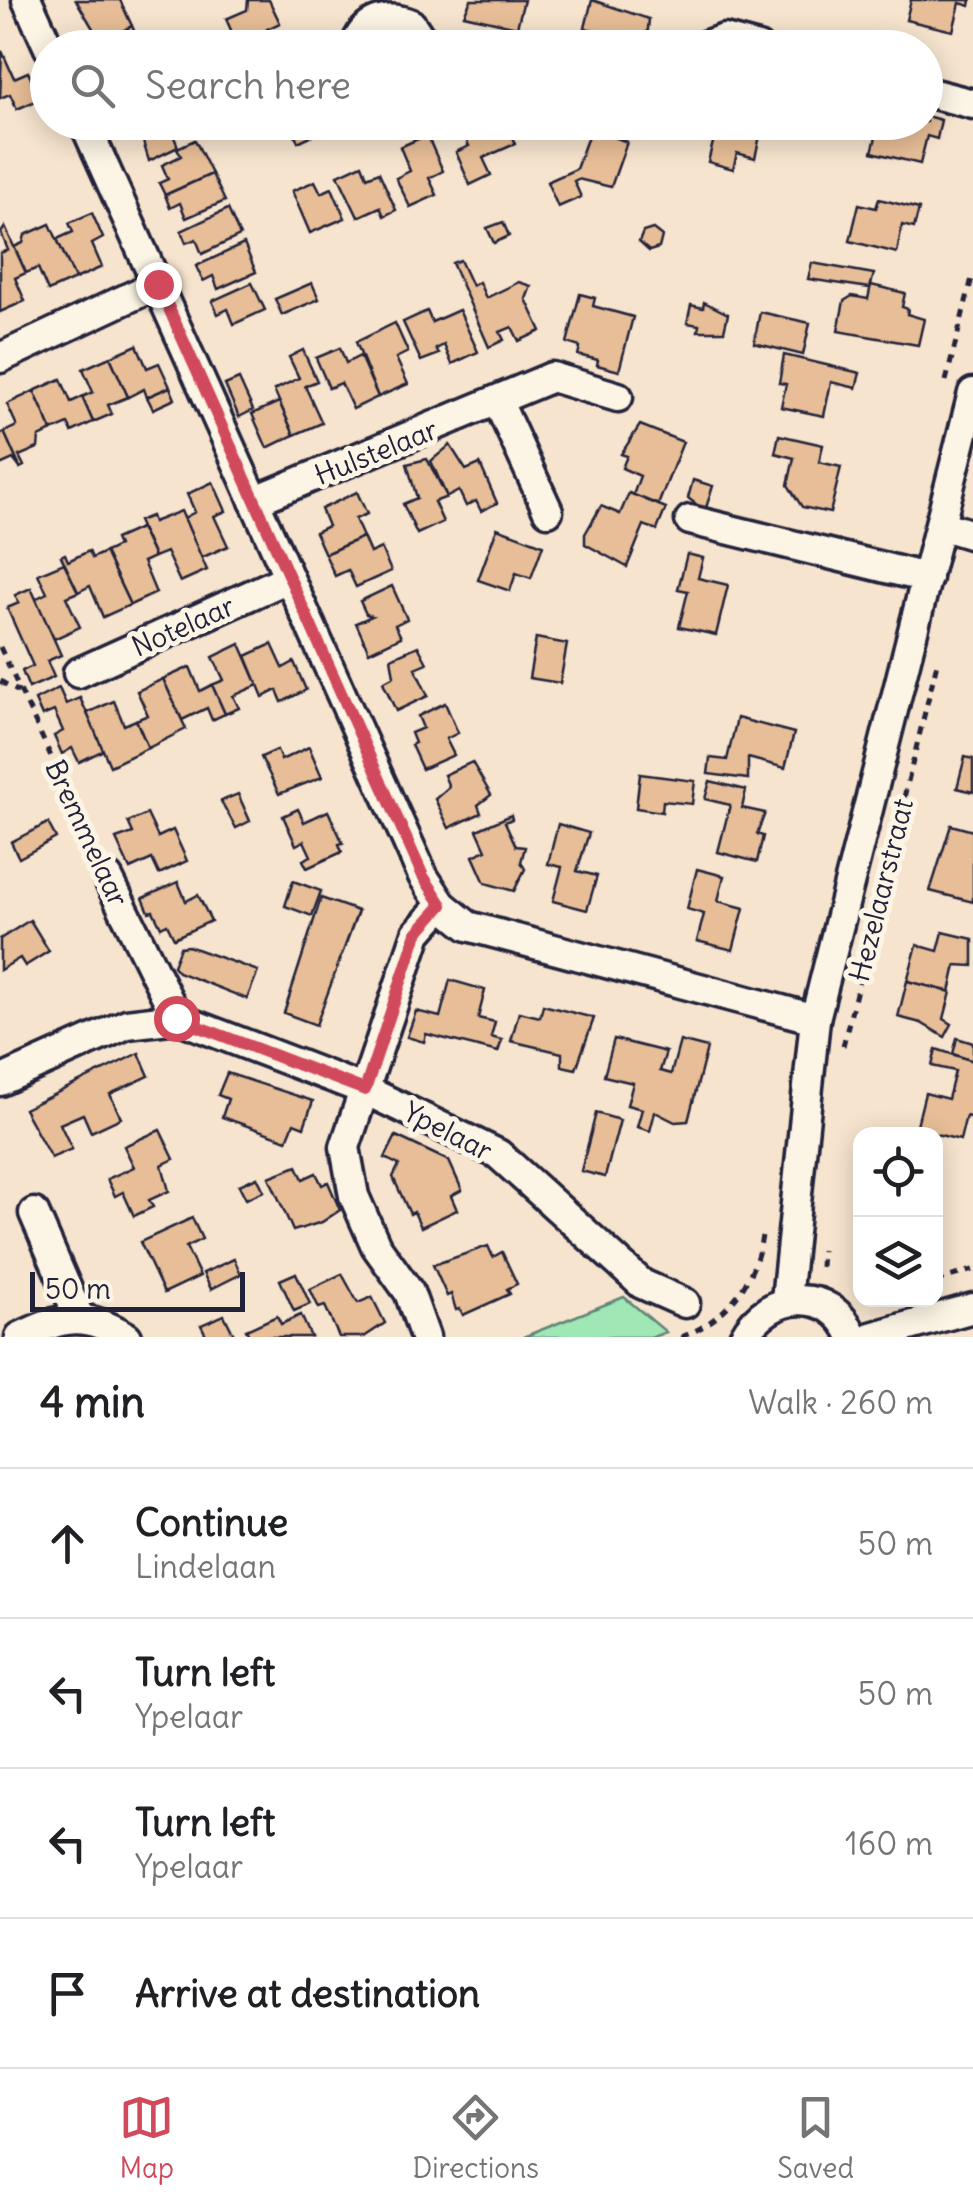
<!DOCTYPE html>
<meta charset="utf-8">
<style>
:root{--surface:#fff;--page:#f6f6f6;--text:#202124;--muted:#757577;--line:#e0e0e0;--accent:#d1495b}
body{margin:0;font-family:Delius,sans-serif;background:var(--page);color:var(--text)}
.controls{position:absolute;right:30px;bottom:30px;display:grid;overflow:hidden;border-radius:20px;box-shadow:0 5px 25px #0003}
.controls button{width:90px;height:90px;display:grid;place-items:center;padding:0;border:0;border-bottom:2px solid var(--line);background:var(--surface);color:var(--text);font:50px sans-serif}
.scale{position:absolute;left:30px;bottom:25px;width:215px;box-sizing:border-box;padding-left:10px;border:5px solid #22223b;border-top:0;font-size:28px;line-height:35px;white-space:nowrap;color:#22223b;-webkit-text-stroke:8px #fcf5e5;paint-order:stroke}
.stop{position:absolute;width:30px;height:30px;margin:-22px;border:8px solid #d1495b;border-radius:50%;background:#fff}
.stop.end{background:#d1495b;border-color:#fff;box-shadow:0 2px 10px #0008}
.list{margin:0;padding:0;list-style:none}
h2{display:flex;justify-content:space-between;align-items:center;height:130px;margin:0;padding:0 40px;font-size:42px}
h2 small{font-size:32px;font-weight:400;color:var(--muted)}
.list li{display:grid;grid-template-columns:65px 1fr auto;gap:30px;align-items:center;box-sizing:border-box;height:150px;padding:0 40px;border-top:2px solid var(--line)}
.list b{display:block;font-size:38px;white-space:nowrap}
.list p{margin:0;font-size:32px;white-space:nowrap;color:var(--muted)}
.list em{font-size:32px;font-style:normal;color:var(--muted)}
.icon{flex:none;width:55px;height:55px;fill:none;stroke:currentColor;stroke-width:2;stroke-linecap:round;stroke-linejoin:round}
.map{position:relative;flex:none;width:973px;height:1337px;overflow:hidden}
.search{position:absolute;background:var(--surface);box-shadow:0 5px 25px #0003;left:30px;right:30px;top:30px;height:110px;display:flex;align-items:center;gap:25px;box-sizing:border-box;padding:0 35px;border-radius:55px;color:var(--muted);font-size:38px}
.sheet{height:730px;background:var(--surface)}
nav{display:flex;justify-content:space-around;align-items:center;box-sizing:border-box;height:140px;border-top:2px solid var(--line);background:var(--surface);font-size:28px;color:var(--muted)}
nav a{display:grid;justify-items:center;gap:5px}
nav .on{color:var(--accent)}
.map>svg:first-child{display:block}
</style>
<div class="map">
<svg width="973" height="1337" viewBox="0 0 973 1337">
<rect width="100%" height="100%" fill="#f6e4ce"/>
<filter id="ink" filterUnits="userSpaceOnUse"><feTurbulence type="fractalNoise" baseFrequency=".01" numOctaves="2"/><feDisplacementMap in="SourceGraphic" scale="20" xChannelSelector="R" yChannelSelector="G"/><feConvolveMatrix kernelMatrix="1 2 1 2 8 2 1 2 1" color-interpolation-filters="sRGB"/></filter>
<g filter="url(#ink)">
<!-- green -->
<path fill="#9fe7b5" stroke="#608478" stroke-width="2.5" d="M624 1297 666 1332 653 1337H523Z"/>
<!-- building -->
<g fill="#e7be97" stroke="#22223b" stroke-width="2.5">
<path d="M76 0H120L132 26 101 42Z"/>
<path d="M269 0 280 23 267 29 274 45 239 48 226 19 247 10 248 0Z"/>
<path d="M471 0H524L517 27 464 15Z"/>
<path d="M592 0 649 19 646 48H617L611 42 610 48 595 46 598 31 585 28Z"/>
<path d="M911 0H971L970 6 960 3 953 31 906 20Z"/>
<path d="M132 26 142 48H103L101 42Z"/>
<path d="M2 51 14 78 28 72 40 99 17 109 10 94 0 98Z"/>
<path d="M926 116 941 120 937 139 927 136 920 164 872 152 880 122H926Z"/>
<path d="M137 122H190L181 133 173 134 178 147 149 161Z"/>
<path d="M290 122H340L298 142Z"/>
<path d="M458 122H506L515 144 483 158 491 175 470 185 456 152 469 146Z"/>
<path d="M714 122H776L774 131 762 127 755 158 737 153 733 169 708 162 718 123Z"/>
<path d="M591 128 627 142 611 187 578 179 574 181 581 197 558 207 547 182 576 169Z"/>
<path d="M427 135 443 171 429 178 437 195 410 207 396 178 410 171 400 147Z"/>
<path d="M195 140 212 174 165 195 159 183 168 179 162 165 181 156 177 148Z"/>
<path d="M362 164 367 177 379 172 396 210 384 216 380 207 358 217 338 175Z"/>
<path d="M212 174 225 201 186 218 180 203 170 208 165 195Z"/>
<path d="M315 181 321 193 332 188 345 218 310 233 292 191Z"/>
<path d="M879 199 919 209 914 228 902 225 897 253 850 241 859 204 876 208Z"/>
<path d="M228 209 240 236 202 254 196 239 186 243 181 231Z"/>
<path d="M92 213 103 238 92 244 102 267 75 279 57 239 73 232 69 223Z"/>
<path d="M503 222 509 236 494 243 487 228Z"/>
<path d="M50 224 75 279 48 291 38 268 26 273 14 247 23 243 25 235Z"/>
<path d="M5 227 26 273 15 278 25 301 0 312V253L8 250 1 233Z"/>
<path d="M653 229 662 236 659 248 649 251 639 242 643 232Z"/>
<path d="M244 244 256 272 218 289 213 276 203 281 196 266Z"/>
<path d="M460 260 472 286 479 282 486 298 519 282 531 286 526 299 541 331 519 341 512 327 500 332 504 340 489 347 452 263Z"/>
<path d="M812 263 874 274 870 288 808 279Z"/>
<path d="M252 283 265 310 234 324 228 309 218 314 212 301Z"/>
<path d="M312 283 319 299 282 315 275 299Z"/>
<path d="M871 285 905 293 902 307 908 309 907 314 924 319 918 345 838 331 844 301 852 296 868 299Z"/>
<path d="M580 294 595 298 593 306 633 317 619 371 597 365 598 360 578 355 580 347 567 343Z"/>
<path d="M704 302 728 314 724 331H698L699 325 687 323 691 305 703 308Z"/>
<path d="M459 310 478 352 452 364 444 345 436 349 439 354 421 361 403 322 427 311 432 322Z"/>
<path d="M760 312 810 323 803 355 754 343Z"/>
<path d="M395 323 408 352 396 358 408 384 378 397 356 342Z"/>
<path d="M137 345 147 368 159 363 170 387 147 397 144 389 128 397 110 357Z"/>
<path d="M340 348 346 363 360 356 378 397 353 409 341 383 329 388 316 358Z"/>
<path d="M303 350 317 381 305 386 322 423 294 435 274 390 299 378 289 357Z"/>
<path d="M784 355 860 373 856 388 831 382 824 416 781 407 786 384 779 383Z"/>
<path d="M110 357 128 397 108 405 112 414 93 422 82 397 93 392 83 369Z"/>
<path d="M61 379 71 402 82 397 93 422 72 432 68 424 52 431 34 391Z"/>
<path d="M239 379 253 410 239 417 225 385Z"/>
<path d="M170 387 175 399 153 409 147 397Z"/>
<path d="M34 391 52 431 39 437 38 448 19 456 24 466 20 468 4 432 17 426 7 404Z"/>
<path d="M279 402 294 435 267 448 252 414Z"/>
<path d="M640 425 683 442 658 505 633 495 640 476 622 468 627 456 621 454Z"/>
<path d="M4 432 20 468 13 459 0 465V434Z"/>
<path d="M779 435 823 445 819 462 841 467 830 513 802 507 788 485 794 458 775 453Z"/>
<path d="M450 445 466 470 480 464 497 503 481 511 476 501 466 506 459 491 447 497 431 461Z"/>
<path d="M427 459 447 497 434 502 443 522 417 534 403 504 417 498 407 464Z"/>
<path d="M693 480 713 486 705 511 688 498Z"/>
<path d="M213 482 226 511 214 516 228 546 201 558 184 518 195 512 187 494Z"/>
<path d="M357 492 367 514 355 519 363 537 325 554 315 532 328 526 321 509Z"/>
<path d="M629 493 666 508 657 530 644 525 627 567 585 544V534L601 506 620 514Z"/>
<path d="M181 511 207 570 180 582 166 552 154 557 138 521 151 516 153 522Z"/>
<path d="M140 528 154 557 143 562 156 593 130 605 105 552 118 546 115 539Z"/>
<path d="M497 528 543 545 531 578 516 573 510 591 478 580Z"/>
<path d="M363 537 370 553 381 548 391 571 356 587 348 570 335 576 325 554Z"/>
<path d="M89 551 92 558 105 552 130 605 103 617 90 586 78 592 61 556 65 554 68 561Z"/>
<path d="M687 554 703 558 698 578 728 585 716 635 679 627 688 591 678 589Z"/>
<path d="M64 563 78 592 66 597 80 627 54 639 35 599 47 593 38 574Z"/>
<path d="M392 586 407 619 395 625 401 637 369 652 356 623 372 616 366 614 360 601Z"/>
<path d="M31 588 61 655 47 661 54 677 29 688 22 671 33 666 7 608 19 603 15 595Z"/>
<path d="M536 638 567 644 560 683 529 678Z"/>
<path d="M240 644 258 685 233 696 239 708 225 714 212 685 224 680 213 657Z"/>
<path d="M272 644 283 668 294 662 306 690 282 702 277 690 263 697 246 656Z"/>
<path d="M418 646 427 663 415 668 428 696 396 711 383 682 394 676 391 658Z"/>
<path d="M190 667 200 691 212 685 225 714 212 720 207 708 182 720 163 679Z"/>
<path d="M163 679 186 729 148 748 136 720 148 715 137 691Z"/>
<path d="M59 688 66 704 80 698 104 750 79 762 72 748 62 754 54 736 63 731 54 711 42 716 35 700Z"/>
<path d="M114 701 124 725 136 720 148 748 110 766 87 713Z"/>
<path d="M445 703 458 733 446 739 454 755 422 769 411 745 415 743 411 733 423 728 418 716Z"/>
<path d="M737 718 794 733 785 768 748 758V779L708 774 710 758 727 760Z"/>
<path d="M309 747 322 777 279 794 261 757 277 750 281 760Z"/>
<path d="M965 757 973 759V792L957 788Z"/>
<path d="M472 762 491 795 478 805 481 813 449 828 435 799 449 787 444 775Z"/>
<path d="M640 774 695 781 692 804 663 801 662 812 636 808Z"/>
<path d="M710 781 746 790 742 808 765 813 757 834 763 836 757 862 718 852 730 805 705 799Z"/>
<path d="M238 794 250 821 236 828 221 801Z"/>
<path d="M298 809 304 822 328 811 343 843 339 844 342 852 307 868 303 860 311 856 304 841 296 845 283 816Z"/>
<path d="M147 814 158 837 173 830 187 861 159 874 152 859 130 869 116 839 133 833 128 822Z"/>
<path d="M511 815 512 819 505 822 516 846 525 847 521 862 525 869 514 891 485 883 473 856 486 850 477 830Z"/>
<path d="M48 823 56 838 19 858 11 842Z"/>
<path d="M558 824 589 833 577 871 597 876 587 910 553 901 562 867 548 864Z"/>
<path d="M951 825 973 831V902L930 891Z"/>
<path d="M697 869 724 876 718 901 744 908 733 950 697 941 704 914 687 909Z"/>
<path d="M293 881 321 891 312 916 285 906Z"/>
<path d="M178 882 186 901 198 895 211 921 174 938 167 924 161 927 153 911 149 912 143 898Z"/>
<path d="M321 898 358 911 316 1025 284 1013Z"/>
<path d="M30 920 49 951 25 966 20 958 0 970V939Z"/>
<path d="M943 932 973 939V966L956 965 950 992 907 981 917 945 938 951Z"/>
<path d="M188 946 258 971 247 999 178 972 173 966 180 947Z"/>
<path d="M450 980 485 990 478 1018 495 1022 491 1037 502 1040 498 1052 426 1034 424 1042 407 1037 416 1011 440 1017Z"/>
<path d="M907 981 951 992 944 1019 952 1024 945 1037 921 1023 898 1017Z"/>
<path d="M543 1005 594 1018 576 1069 562 1066V1053L511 1041 519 1012 540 1017Z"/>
<path d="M957 1038 973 1043V1061L953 1054Z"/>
<path d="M614 1039 666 1052 660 1071 671 1074 680 1041 707 1048 688 1121 675 1122 655 1112 650 1131 637 1127 642 1109 627 1105 633 1083 604 1076Z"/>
<path d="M936 1049 973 1061V1118L966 1116 960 1140 916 1129 925 1093 948 1099 955 1071 932 1066Z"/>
<path d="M139 1053 149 1076 110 1094 121 1118 91 1132 83 1114 60 1124 72 1149 51 1158 24 1109Z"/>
<path d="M227 1073 313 1101 304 1127 294 1123 287 1140 222 1117 228 1099 218 1095Z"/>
<path d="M596 1113 620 1120 605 1177 581 1171Z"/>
<path d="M160 1130 174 1159 162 1165 169 1191 149 1200 153 1207 134 1216 123 1192 115 1196 107 1179 134 1167 124 1146Z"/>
<path d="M396 1136 449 1161 462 1190 451 1196 457 1210 421 1227 414 1212 410 1214 393 1177 399 1165 385 1158Z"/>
<path d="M297 1166 303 1179 316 1173 322 1185 328 1182 340 1210 322 1222 293 1231 269 1177Z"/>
<path d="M257 1177 264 1191 246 1199 239 1185Z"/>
<path d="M192 1218 202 1239 186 1247 200 1276 164 1293 140 1242Z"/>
<path d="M488 1246 493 1257 502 1252 517 1284 507 1289 510 1294 463 1315 460 1309 456 1310 451 1294 447 1296 433 1265Z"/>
<path d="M234 1259 241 1274 211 1289 203 1273Z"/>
<path d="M296 1273 310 1304 294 1311 280 1280Z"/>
<path d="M342 1274 358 1303 372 1297 385 1323 364 1337H339L325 1306 319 1308 310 1289Z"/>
<path d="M224 1315 235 1337H207L201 1325Z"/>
<path d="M301 1315 311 1337H250L246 1330 277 1316 281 1324Z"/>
</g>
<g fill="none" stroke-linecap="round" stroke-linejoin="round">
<defs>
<g id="minor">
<path d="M27 0 49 48"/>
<path d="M355 48C363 21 387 14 411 24L427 48"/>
<path d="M698 48 724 39 758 48"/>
<path d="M926 92 973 104"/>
<path d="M84 122 423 876 442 905 468 926 815 1019"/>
<path d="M0 358 158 284"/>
<path d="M498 402 548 511"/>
<path d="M254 501 552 377 618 397"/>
<path d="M690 520 927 578"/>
<path d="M940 525 973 535"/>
<path d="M78 673 288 578"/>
<path d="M108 878 177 1018"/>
<path d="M0 1081 127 1024 177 1018 365 1090 498 1154 642 1284 685 1303"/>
<path d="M34 1213 79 1317"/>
<path d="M786 1300 815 1019 973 393"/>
<path d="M20 1337C64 1316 84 1311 127 1337"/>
<path d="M425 1337 409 1292 376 1246 354 1196 345 1147 417 933 442 905"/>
<path d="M744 1337C769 1291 831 1285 853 1337"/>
<path d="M871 1337 973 1308"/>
</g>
</defs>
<!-- minor casing -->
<use href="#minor" stroke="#22223b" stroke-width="35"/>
<!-- path -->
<g stroke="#22223b" stroke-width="5" stroke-dasharray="8 8" stroke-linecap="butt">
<path d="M946 381 973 274"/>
<path d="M0 647 96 853"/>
<path d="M0 681 19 692"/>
<path d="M843 1046 938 659"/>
<path d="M821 1267 822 1250"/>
<path d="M936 1281 973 1270"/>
<path d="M681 1337C726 1320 754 1283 762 1236"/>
</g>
<!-- minor -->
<use href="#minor" stroke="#fcf5e5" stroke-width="28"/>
</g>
</g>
<g fill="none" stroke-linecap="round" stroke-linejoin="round" filter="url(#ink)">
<!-- route -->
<path stroke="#d1495b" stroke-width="12" d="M158 284 423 876 442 905 417 933 365 1090 176 1018"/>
</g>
<g text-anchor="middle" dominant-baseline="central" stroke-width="10" stroke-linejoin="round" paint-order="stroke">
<!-- street labels -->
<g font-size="28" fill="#22223b" stroke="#fcf5e5">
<text transform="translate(376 452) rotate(-22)">Hulstelaar</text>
<text transform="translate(183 626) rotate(-24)">Notelaar</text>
<text transform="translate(87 833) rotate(65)">Bremmelaar</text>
<text transform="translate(881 890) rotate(-76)">Hezelaarstraat</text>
<text transform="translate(448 1131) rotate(27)">Ypelaar</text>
</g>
</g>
</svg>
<div class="controls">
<button><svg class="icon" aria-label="locate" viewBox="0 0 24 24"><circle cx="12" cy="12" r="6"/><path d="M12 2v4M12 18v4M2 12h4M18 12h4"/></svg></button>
<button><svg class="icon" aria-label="layers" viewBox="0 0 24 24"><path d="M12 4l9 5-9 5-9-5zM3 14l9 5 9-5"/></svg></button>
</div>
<div class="scale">50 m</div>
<div class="stop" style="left:176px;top:1018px"></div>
<div class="stop end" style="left:158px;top:284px"></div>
<div class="search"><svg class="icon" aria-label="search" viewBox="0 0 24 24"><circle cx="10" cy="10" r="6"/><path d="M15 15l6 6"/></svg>Search here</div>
</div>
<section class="sheet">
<h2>4 min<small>Walk · 260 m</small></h2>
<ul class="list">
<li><svg class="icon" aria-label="ahead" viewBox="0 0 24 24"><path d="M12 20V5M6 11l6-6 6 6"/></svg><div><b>Continue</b><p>Lindelaan</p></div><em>50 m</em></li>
<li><svg class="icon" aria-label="left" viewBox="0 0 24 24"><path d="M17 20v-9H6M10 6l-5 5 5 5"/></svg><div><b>Turn left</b><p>Ypelaar</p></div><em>50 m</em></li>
<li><svg class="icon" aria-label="left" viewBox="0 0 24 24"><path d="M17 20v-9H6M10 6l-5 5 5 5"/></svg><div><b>Turn left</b><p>Ypelaar</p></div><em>160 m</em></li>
<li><svg class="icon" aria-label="arrive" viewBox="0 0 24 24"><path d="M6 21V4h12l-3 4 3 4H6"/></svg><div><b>Arrive at destination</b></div></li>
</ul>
</section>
<nav>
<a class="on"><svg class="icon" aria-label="map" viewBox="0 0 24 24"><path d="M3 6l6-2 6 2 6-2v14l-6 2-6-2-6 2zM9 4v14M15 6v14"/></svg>Map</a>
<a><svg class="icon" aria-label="directions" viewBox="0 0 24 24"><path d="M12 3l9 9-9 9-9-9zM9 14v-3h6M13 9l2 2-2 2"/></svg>Directions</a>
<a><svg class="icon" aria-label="saved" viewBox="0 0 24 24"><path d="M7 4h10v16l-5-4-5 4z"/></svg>Saved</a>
</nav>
